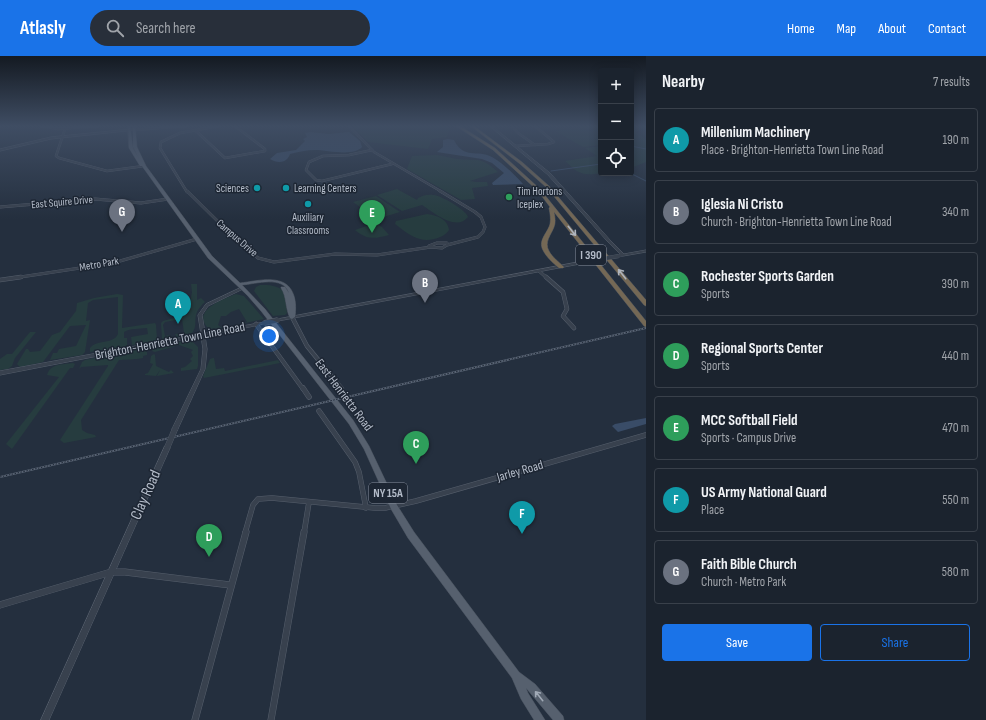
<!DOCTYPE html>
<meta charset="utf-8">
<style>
:root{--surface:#1b232e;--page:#282f3a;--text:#f1f3f6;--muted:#a0a4aa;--line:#39404a;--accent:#1a73e8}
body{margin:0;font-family:"Sofia Sans Condensed",sans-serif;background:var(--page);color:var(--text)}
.controls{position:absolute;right:12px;top:12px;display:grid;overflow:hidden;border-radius:4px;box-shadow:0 2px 10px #0003}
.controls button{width:36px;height:36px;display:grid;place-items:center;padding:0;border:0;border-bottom:1px solid var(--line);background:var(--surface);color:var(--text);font:20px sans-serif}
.you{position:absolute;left:269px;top:280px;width:14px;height:14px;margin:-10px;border:3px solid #fff;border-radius:50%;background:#1a73e8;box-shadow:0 0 0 6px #1a73e833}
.badge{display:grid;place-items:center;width:26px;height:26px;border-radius:50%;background:var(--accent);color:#fff;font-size:13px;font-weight:700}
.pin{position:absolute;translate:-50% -33px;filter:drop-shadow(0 1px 2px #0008)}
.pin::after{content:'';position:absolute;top:21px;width:14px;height:12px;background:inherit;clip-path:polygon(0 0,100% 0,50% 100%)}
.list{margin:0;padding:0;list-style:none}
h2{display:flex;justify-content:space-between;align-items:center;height:52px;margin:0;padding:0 16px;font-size:17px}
h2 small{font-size:13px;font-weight:400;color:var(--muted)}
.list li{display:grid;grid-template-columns:26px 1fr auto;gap:12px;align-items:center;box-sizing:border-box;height:64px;margin:0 8px 8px;padding:0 8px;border:1px solid var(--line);border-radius:4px}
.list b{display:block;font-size:15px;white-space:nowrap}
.list p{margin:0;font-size:13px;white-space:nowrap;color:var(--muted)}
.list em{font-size:13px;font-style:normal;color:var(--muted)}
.actions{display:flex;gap:8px;padding:12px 16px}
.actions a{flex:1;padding:9px 0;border:1px solid var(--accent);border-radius:4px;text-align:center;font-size:14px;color:var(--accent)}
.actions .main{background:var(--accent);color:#fff}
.icon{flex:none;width:22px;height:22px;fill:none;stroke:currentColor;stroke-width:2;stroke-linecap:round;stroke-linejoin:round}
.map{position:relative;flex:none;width:646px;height:664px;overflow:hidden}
header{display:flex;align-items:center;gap:24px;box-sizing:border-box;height:56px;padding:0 20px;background:var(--accent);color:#fff}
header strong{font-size:19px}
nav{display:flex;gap:22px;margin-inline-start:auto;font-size:14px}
.search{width:280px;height:36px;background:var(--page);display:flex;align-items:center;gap:10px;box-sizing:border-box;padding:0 14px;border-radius:22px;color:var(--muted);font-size:15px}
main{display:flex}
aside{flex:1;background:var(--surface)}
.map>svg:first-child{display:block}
</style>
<header>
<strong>Atlasly</strong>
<div class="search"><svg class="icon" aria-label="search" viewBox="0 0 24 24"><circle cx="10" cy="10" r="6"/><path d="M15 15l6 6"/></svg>Search here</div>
<nav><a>Home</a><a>Map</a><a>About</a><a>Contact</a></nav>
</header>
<main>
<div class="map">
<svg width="646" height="664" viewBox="0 0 646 664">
<rect width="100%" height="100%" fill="#242f3e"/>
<!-- green -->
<g fill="#263c3f">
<path d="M352 70H446L450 72 447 81 432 83 428 93 368 86Z"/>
<path d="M575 70H601V89L583 91 555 75 578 72 596 76Z"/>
<path d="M631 70H646V72L636 76 646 84V106L631 112Z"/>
<path d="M601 90V117C582 120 579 118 565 105L597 100 585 92Z"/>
<path d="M437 99C444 100 450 102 457 103 479 105 480 100 498 116L470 125 476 126H487L488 130 472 132 475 143 461 144 407 113 412 100Z"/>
<path d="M397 133 417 144 418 142C423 139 428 138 434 139 442 140 466 154 468 161 456 176 433 156 422 149L402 155 377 139Z"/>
<path d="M376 140 400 156 377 163 353 146Z"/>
<path d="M427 158C436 159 448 163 449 174 444 182 429 186 420 183 411 181 402 173 395 168L396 165Z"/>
<path d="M375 167 382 171 389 179C374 183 367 184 355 174Z"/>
<path d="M191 228H197V244L201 242 205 246C189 260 200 267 192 277L177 281 175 278 184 277 182 263 165 266 163 269 165 280 170 279 171 281 170 282 162 283 161 267 163 265 188 258 192 236Z"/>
<path d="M260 229C270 229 277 229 285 236L287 257 285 259 273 260 254 235 256 231Z"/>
<path d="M117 238 123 239 122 272 155 267 156 269 157 283 156 285 132 289 131 281 148 278 147 272C139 273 131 272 124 276V282H127V289L125 291 90 296V292C97 283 113 289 118 278V241L93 244 88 247 86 265 90 264 85 296 82 299 50 304 53 297H57L59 293 76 290 86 269 70 270 43 306 20 311 17 308 26 293H28L30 296 40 295 52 279 60 276 76 255 77 247 94 242Z"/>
<path d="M236 238 244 240 264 263 231 270 247 266 239 253 231 256 226 260H221L218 269 222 272 209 273C190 255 223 243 236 238Z"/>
<path d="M30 276H36L15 302 12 310 8 313 0 314V303L7 298H12Z"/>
<path d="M185 285 193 286 198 291V310L197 313 181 315V312L185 311 192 305 190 303 193 300 191 296 193 294 179 289 155 296 152 295 156 290Z"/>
<path d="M142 293 147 296V299L143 300V302C141 303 121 304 119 304L81 364 82 374 87 377 95 379 96 381 64 387 60 384 108 310V309L81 311 79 313 82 306 85 304Z"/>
<path d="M154 298 155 299 156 310 169 316 171 314 174 317 157 320 160 314 156 320 145 319V318L148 317 153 308 150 307 151 300Z"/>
<path d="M213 302H214L216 313 224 312 225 315 278 304 280 307 204 322 203 320 210 303Z"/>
<path d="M73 307 75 308 73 312H70L12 393 6 388 59 321 47 319C51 307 62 309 73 307Z"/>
</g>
<!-- water -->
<g fill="#394c67">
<path d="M310 76 329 78 349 76 360 85 362 91C353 101 327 94 315 94 307 94 298 96 290 98 287 107 278 108 270 103L277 97 296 94 305 85 303 83 307 81 305 77Z"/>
<path d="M448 83 454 84C464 104 477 93 492 101 504 108 514 118 523 128L493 129 492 127 504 117 492 107 482 103 437 96 443 91V84Z"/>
<path d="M646 362V368L618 376 612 370 615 368Z"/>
</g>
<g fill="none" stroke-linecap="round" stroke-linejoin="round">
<!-- stream -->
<g stroke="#394c67" stroke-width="1">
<path d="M631 90 646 93"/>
<path d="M551 115 601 108"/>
<path d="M630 117 646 125"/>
</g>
<defs>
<g id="minor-far4">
<path d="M41 70 58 73 98 70"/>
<path d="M349 70 374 96 442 136"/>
<path d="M512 70 518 77 535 89"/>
<path d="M65 73 56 100 59 102 107 115 144 110"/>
<path d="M134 74 186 70"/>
<path d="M195 74 225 102 265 95V93L235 70"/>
<path d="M516 90 548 88 554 86 535 70"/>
<path d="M372 94 349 99 323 100 309 106 306 114 316 124 322 125 392 108"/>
<path d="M187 136 160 92 161 86 180 77 219 70"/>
</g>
<g id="minor-far3">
<path d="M187 135 246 193 258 202 274 206 335 198 377 199 431 191 442 192 447 189 478 181 483 176 485 171 481 161 475 156 440 135"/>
<path d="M0 151 95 143 141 147 168 143"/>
<path d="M429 190 437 187H447"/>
<path d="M539 215 547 222"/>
<path d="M14 222 113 207 197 183"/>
</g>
<g id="minor-far2">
<path d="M546 221 563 236 567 253 563 260 574 272"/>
<path d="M0 224 21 221"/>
<path d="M292 261 307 290 342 333"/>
<path d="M256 268 303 333"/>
</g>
<g id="minor-far1">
<path d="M303 332 309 341"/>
<path d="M319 355 355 406 359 416 366 452"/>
<path d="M245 477 253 449 258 443 272 442 375 452H385L416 445 646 379"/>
<path d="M304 477 309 446"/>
</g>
<g id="minor">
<path d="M0 549 111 516H125L230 529"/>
<path d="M195 664 246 476"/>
<path d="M271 664 304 476"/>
</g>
<g id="tertiary">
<path d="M490 70H492L550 117 610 184 624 198 646 194V196L623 200H620L619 199 620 198 608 186 548 119Z"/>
<path d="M134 73 135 74 51 83 0 95V93L51 81Z"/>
<path d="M584 205 586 206 585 207 278 265 276 264 278 263Z"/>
<path d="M242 231H243L245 232 208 250 202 259 205 277 264 266 266 267 264 268 205 280 207 293 205 313 177 375H173L172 373 201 313 203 293 201 280 0 319V315L201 278 198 259 206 248Z"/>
<path d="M165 390H169L170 392 49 664H41Z"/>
</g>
<path id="primary" d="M128 70H130L133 92 139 103 133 91V70H135L137 91 146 110 212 200 240 227C258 225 287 216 294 240 296 246 296 254 295 261L292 263 290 262C285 252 287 241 281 232V231H285L289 237C283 219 256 228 242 229L265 253 353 364 369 390 397 449 414 476 519 616 535 628 563 660 564 664H553L526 632 528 637 545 664H534L521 643 512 622 408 482 391 453 364 393 349 368 261 255 247 239 208 202 142 110H140L129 92Z"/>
<g id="motorway">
<path d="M456 70H460L495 92 540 133 646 265V271L644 270 554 156C555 161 556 166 554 171 551 179 544 186 549 195 552 201 559 206 564 211L563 212H559C553 207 545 200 542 192 539 183 548 176 550 168 551 162 550 158 549 152L550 151 538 135 493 94Z"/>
<path d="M471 70H474L522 106 549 130 646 244V250L644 249 547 132 520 108Z"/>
</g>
</defs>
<!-- minor-far4 casing -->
<use href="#minor-far4" stroke="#565f6c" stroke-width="2.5"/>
<!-- minor-far3 casing -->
<use href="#minor-far3" stroke="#565f6c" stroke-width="3"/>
<!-- minor-far2 casing -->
<use href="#minor-far2" stroke="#565f6c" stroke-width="4.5"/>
<!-- minor-far1 casing -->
<use href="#minor-far1" stroke="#565f6c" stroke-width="5.5"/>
<!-- minor casing -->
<use href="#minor" stroke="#565f6c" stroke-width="7"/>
<!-- tertiary casing -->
<use href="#tertiary" stroke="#565f6c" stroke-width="1"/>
<!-- primary casing -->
<use href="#primary" stroke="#414a57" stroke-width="1"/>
<!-- motorway casing -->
<use href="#motorway" stroke="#434c59" stroke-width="1"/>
<!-- minor-far4 -->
<use href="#minor-far4" stroke="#38414e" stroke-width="2"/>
<!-- minor-far3 -->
<use href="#minor-far3" stroke="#38414e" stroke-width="2.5"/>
<!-- minor-far2 -->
<use href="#minor-far2" stroke="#38414e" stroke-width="3.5"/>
<!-- minor-far1 -->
<use href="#minor-far1" stroke="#38414e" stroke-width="4.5"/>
<!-- minor -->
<use href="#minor" stroke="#38414e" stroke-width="6"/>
<!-- tertiary -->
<use href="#tertiary" fill="#38414e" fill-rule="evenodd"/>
<!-- primary -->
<use href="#primary" fill="#56606e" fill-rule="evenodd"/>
<!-- motorway -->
<use href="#motorway" fill="#746855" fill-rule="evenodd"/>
<defs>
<path id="rail" d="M0 421 646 272"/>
</defs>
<!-- rail casing -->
<use href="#rail" stroke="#5a6575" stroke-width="2"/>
<!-- rail -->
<use href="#rail" stroke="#1d2633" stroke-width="1" stroke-dasharray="1.5" stroke-linecap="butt"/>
<defs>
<path id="tertiary-bridge-far2" d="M584 206 619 200"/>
<path id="tertiary-bridge-far1" d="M264 267 278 264"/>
<path id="tertiary-bridge" d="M167 392 175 373"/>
</defs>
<!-- tertiary-bridge-far2 casing -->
<use href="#tertiary-bridge-far2" stroke="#565f6c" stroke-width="4" stroke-linecap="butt"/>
<!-- tertiary-bridge-far1 casing -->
<use href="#tertiary-bridge-far1" stroke="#565f6c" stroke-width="5.5" stroke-linecap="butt"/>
<!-- tertiary-bridge casing -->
<use href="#tertiary-bridge" stroke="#565f6c" stroke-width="6" stroke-linecap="butt"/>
<!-- tertiary-bridge-far2 -->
<use href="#tertiary-bridge-far2" stroke="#38414e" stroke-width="3.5"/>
<!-- tertiary-bridge-far1 -->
<use href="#tertiary-bridge-far1" stroke="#38414e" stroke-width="4.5"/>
<!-- tertiary-bridge -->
<use href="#tertiary-bridge" stroke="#38414e" stroke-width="5.5"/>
</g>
<!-- one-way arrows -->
<defs><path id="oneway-shaft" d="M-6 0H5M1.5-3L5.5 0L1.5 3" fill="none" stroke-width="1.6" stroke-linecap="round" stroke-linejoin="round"/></defs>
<g stroke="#aeb4bd">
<use href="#oneway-shaft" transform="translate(572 175) rotate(51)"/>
<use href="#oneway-shaft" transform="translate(622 218) rotate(-129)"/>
</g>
<use stroke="#a1aab7" href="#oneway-shaft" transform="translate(539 640) rotate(-129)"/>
<!-- sky -->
<linearGradient id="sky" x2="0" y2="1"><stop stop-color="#141a22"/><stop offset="0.43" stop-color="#3f4d63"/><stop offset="1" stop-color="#3f4d63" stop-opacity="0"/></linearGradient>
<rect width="646" height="163" fill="url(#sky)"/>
<!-- markers -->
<g fill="#0f9aa8" stroke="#1d2633" stroke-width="1.5">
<circle cx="257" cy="132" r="4"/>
<circle cx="286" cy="132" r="4"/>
<circle cx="308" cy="148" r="4"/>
</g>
<circle fill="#2e9e5b" stroke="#1d2633" stroke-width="1.5" cx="509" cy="141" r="4"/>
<g text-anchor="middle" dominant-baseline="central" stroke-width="3" stroke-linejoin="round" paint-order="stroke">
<!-- far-poi labels -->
<g font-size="11" fill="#b4bcc9" stroke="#1d2633" text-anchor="start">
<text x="249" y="132" text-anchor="end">Sciences</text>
<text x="294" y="132">Learning Centers</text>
<text x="517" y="135">Tim Hortons<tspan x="517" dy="13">Iceplex</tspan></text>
<text x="308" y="161" text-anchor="middle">Auxiliary<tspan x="308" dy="13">Classrooms</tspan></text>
</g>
<!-- far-street labels -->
<g font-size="11" fill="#b4bcc9" stroke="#1d2633">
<text transform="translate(62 146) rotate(-5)">East Squire Drive</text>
<text transform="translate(237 182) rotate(41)">Campus Drive</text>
<text transform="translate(99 208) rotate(-10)">Metro Park</text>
</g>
<!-- shield labels -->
<g fill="#1d2633" stroke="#878f9c" stroke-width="1">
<rect x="576" y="189" width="30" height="20" rx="3"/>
<rect x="369" y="427" width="38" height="20" rx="3"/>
</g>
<g font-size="12" font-weight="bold" fill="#b4bcc9">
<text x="591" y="199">I 390</text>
<text x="388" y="437">NY 15A</text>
</g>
<!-- street labels -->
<g font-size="13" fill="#b4bcc9" stroke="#1d2633">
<text transform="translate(170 285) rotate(-11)">Brighton-Henrietta Town Line Road</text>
<text transform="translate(344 339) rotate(53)">East Henrietta Road</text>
<text transform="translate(520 415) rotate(-16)">Jarley Road</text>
</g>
<!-- near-street labels -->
<g font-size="16" fill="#b4bcc9" stroke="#1d2633">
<text transform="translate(146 439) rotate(-66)">Clay Road</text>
</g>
</g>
</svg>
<div class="controls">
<button>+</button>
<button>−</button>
<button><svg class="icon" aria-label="locate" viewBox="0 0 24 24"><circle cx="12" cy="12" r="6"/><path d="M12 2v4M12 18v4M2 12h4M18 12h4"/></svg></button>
</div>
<div class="you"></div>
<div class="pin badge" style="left:178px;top:268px;background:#0f9aa8">A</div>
<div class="pin badge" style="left:425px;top:247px;background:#6b7280">B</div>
<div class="pin badge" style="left:416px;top:408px;background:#2e9e5b">C</div>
<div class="pin badge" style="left:209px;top:501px;background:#2e9e5b">D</div>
<div class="pin badge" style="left:372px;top:177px;background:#2e9e5b">E</div>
<div class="pin badge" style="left:522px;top:478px;background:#0f9aa8">F</div>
<div class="pin badge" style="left:122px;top:176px;background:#6b7280">G</div>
</div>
<aside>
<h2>Nearby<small>7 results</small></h2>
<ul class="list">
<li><span class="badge" style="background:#0f9aa8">A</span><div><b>Millenium Machinery</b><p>Place · Brighton-Henrietta Town Line Road</p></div><em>190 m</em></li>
<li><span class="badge" style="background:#6b7280">B</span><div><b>Iglesia Ni Cristo</b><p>Church · Brighton-Henrietta Town Line Road</p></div><em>340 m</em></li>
<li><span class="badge" style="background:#2e9e5b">C</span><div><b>Rochester Sports Garden</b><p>Sports</p></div><em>390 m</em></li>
<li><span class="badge" style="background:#2e9e5b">D</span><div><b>Regional Sports Center</b><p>Sports</p></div><em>440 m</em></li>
<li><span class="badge" style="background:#2e9e5b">E</span><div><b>MCC Softball Field</b><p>Sports · Campus Drive</p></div><em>470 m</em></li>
<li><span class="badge" style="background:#0f9aa8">F</span><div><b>US Army National Guard</b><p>Place</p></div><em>550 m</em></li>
<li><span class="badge" style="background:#6b7280">G</span><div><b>Faith Bible Church</b><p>Church · Metro Park</p></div><em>580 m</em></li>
</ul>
<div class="actions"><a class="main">Save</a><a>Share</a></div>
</aside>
</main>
